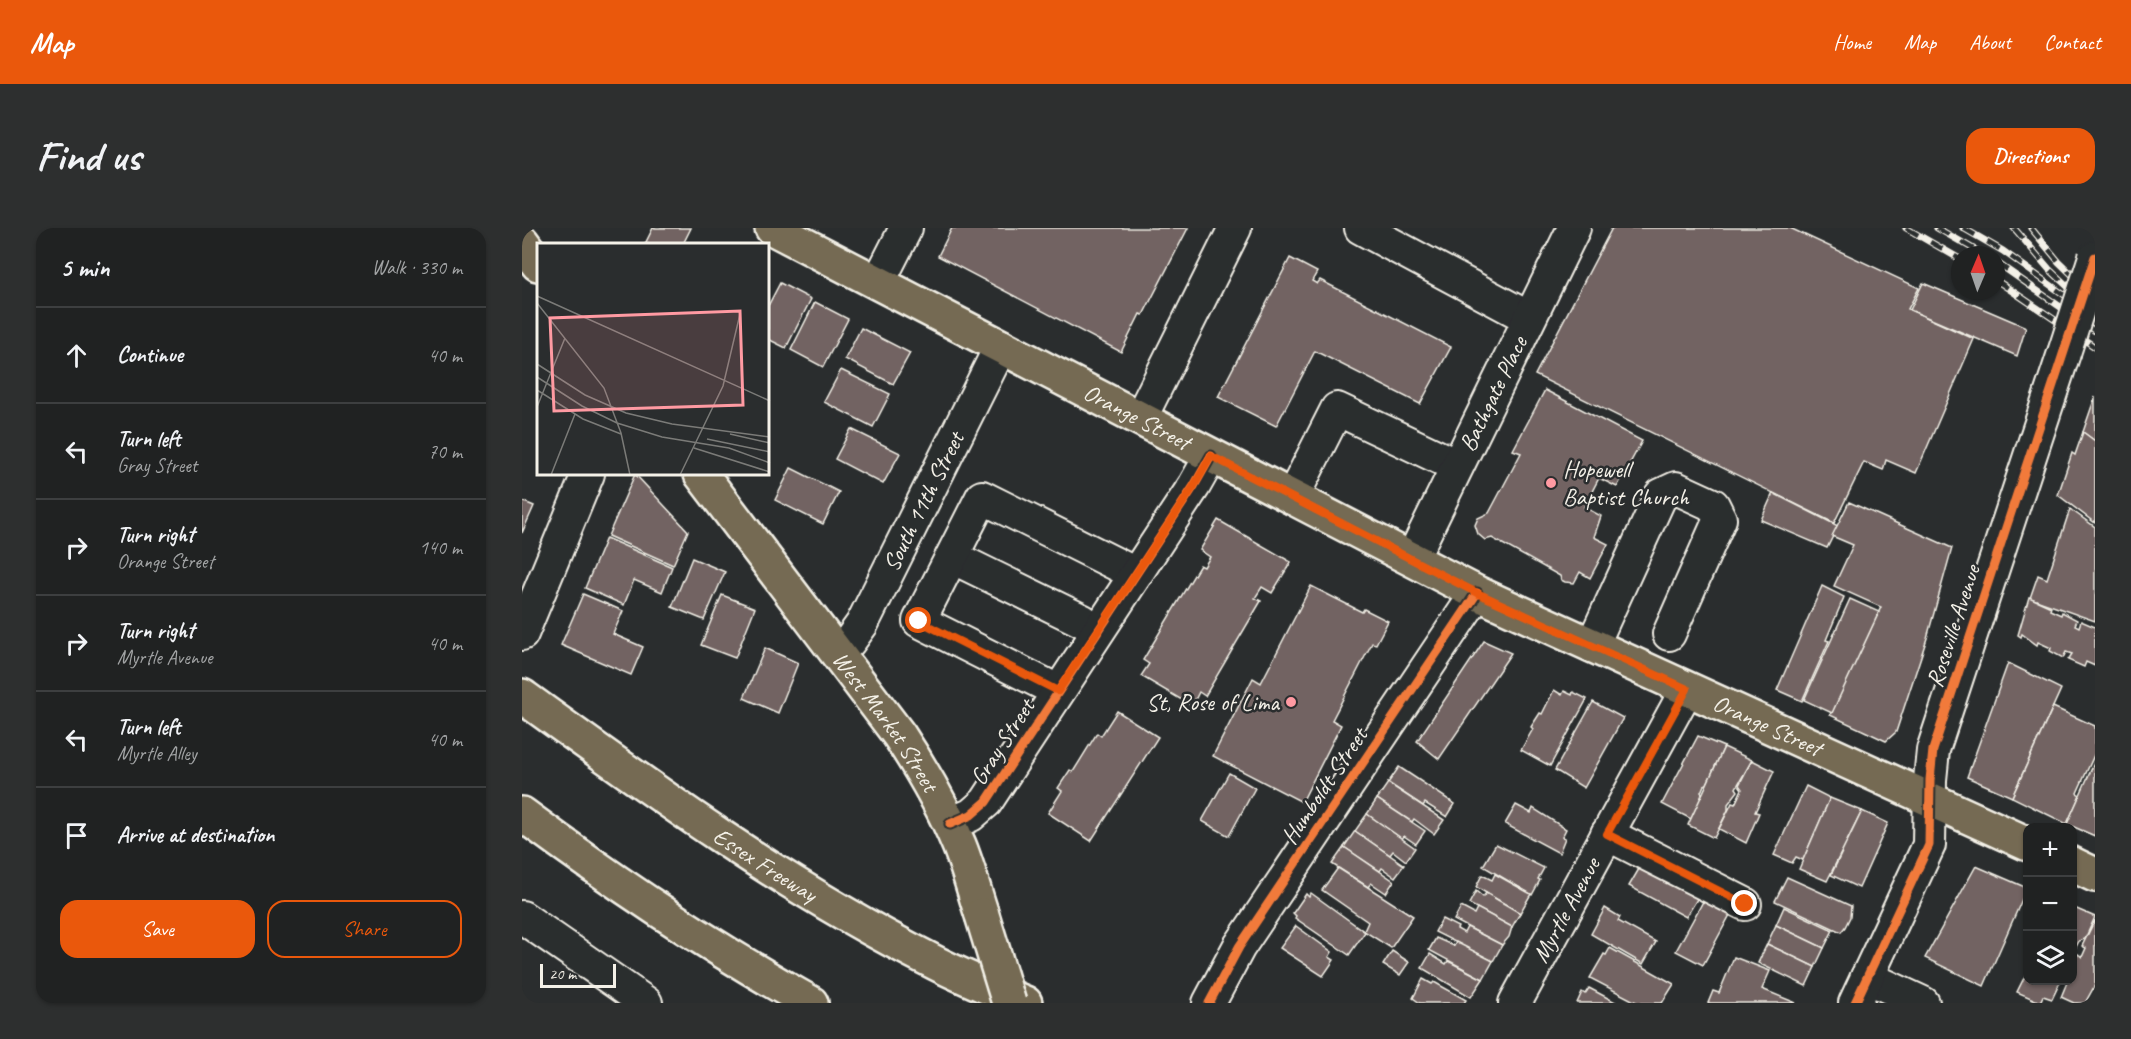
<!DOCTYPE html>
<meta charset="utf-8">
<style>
:root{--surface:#202222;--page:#2d2f2f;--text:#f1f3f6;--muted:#a2a4a5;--line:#3d3f40;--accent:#ea580c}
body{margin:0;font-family:Caveat,sans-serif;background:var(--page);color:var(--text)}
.controls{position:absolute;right:18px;bottom:18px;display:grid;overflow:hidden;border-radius:12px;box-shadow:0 2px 4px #0004}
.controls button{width:54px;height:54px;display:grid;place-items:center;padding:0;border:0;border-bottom:2px solid var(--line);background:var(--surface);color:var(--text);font:30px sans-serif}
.compass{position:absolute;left:1429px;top:18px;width:54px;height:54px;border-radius:50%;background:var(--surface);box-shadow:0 2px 4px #0004;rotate:2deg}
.scale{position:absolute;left:18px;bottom:15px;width:76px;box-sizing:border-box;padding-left:6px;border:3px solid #f4f1e8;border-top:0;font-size:16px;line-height:21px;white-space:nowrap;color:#f4f1e8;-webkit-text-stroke:4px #2a2d2e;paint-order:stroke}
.stop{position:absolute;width:18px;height:18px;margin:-14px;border:4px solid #ea580c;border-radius:50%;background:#fff}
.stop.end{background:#ea580c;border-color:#fff;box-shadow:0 2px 6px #0008}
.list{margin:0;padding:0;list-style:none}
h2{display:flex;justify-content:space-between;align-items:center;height:78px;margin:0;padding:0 24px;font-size:26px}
h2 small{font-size:20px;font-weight:400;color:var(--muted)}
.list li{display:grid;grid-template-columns:39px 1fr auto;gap:18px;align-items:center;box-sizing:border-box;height:96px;padding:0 24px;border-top:2px solid var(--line)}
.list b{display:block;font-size:22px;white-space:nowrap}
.list p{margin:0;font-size:20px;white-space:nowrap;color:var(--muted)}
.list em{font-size:20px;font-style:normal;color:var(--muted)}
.actions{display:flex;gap:12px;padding:18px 24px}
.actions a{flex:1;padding:14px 0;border:2px solid var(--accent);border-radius:18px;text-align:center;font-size:21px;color:var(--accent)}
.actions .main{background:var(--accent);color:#fff}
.icon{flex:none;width:33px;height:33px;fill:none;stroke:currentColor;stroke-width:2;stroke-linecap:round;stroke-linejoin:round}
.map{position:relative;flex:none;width:1573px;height:775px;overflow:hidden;border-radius:18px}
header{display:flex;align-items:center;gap:36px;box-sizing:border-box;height:84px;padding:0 30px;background:var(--accent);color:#fff}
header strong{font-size:28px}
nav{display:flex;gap:33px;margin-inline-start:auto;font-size:21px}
.intro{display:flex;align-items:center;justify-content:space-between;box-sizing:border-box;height:144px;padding:0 36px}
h1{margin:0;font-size:42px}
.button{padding:15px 27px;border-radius:18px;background:var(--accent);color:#fff;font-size:21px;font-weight:700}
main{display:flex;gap:36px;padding:0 36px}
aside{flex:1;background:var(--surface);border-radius:18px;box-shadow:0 2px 4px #0004}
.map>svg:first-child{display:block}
</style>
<header>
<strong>Map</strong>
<nav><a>Home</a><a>Map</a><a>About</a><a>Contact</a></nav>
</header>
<div class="intro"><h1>Find us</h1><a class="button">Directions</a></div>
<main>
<aside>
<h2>5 min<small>Walk · 330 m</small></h2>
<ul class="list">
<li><svg class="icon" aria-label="ahead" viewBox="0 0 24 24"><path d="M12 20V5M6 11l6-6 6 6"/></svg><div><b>Continue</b></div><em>40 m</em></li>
<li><svg class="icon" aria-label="left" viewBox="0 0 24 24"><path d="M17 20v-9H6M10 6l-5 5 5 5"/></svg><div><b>Turn left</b><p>Gray Street</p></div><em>70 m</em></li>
<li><svg class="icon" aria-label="right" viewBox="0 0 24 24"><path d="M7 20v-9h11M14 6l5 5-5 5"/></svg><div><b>Turn right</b><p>Orange Street</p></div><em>140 m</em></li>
<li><svg class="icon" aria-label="right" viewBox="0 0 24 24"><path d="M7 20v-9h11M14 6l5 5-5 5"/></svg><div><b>Turn right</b><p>Myrtle Avenue</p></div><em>40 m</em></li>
<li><svg class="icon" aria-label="left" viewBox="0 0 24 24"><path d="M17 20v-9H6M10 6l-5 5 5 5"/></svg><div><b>Turn left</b><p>Myrtle Alley</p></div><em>40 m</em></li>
<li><svg class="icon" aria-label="arrive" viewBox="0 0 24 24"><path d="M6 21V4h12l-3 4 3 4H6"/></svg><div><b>Arrive at destination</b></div></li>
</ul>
<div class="actions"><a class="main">Save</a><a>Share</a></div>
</aside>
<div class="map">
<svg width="1573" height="775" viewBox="0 0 1573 775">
<rect width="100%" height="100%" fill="#2a2d2e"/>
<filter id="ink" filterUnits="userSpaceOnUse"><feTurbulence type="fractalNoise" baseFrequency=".0167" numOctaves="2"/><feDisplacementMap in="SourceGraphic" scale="12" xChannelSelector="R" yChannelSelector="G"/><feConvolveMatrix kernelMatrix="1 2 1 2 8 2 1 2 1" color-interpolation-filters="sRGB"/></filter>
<g filter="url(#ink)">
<!-- building -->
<g fill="#726362" stroke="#f4f1e8" stroke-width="1.5">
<path d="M131 0H169L161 16H123Z"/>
<path d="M430 0H666L621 87 618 86 599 124 416 28Z"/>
<path d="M1090 0H1268L1397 60 1386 81 1452 111 1394 245 1364 232 1361 242 1342 234 1312 295 1013 147Z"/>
<path d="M768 30 795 44 790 53 795 56 798 52 929 119 898 176 793 123 754 198 696 169Z"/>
<path d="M258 55 289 71 264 120 246 111V78Z"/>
<path d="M1401 55 1504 99 1495 128 1388 82Z"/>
<path d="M293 74 326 91 301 139 269 122Z"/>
<path d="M339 100 388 125 371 156 323 131Z"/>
<path d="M319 142 368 166 351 199 302 174Z"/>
<path d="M1023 162 1120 213 1095 259 1077 250 1062 279 1079 288 1072 309 1086 316 1068 350 1058 344 1052 355 1043 354 1039 352 1038 348 970 310 963 312 956 306 953 297 956 290 967 285 999 225 991 222Z"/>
<path d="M1573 169V213L1561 204Z"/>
<path d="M329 201 378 225 361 256 313 231Z"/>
<path d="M1561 204 1573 213V295L1536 267 1550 225 1553 227Z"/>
<path d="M269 240 317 264 301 296 253 272Z"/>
<path d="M113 246 166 303 151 337 86 308Z"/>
<path d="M1251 265 1316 298 1305 320 1239 292Z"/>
<path d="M0 273 12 278 0 305Z"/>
<path d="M1327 274 1430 320 1405 410 1374 504 1364 513 1308 487 1359 379 1312 358 1331 317 1310 308Z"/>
<path d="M1548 281 1573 299V393L1508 370 1516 347 1525 351Z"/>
<path d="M696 292 769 334 750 365 740 359 733 370 739 373 683 468 677 464 670 478 619 448 627 436 621 432 678 337 682 339 688 329 678 322Z"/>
<path d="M84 310 150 339 140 364 112 352 102 377 63 360Z"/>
<path d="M170 330 203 344 182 392 150 379Z"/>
<path d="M789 358 840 384 842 381 866 393 854 416 850 415 810 492 819 497 780 574 691 528 731 450 739 455Z"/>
<path d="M1300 358 1322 369 1304 412 1307 413 1280 473 1255 462Z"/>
<path d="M61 366 101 383 91 406 121 419 109 447 39 417Z"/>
<path d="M200 367 233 380 213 430 179 417Z"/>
<path d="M1507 369 1529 379 1528 382 1539 387 1540 384 1555 392 1553 397 1557 399 1559 393 1573 399V438L1564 434 1562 439 1546 432 1550 426 1544 424 1541 430 1528 423 1529 420 1516 414 1515 417 1500 406 1499 409 1496 407Z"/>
<path d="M1328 371 1357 384 1310 485 1282 472Z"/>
<path d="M962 413 989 425 917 531 895 513Z"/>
<path d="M243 420 276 435 256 485 222 470Z"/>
<path d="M1486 435 1539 461 1490 569 1445 549Z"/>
<path d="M1032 462 1040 467 1042 463 1050 467 1051 464 1065 471 1028 538 999 522 1011 501 1009 499 1018 485 1020 486Z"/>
<path d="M1071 474 1101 490 1062 560 1033 542Z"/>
<path d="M1531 479 1573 498V525L1555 565 1558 567 1545 596 1490 569Z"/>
<path d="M595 483 636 509 569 613 526 585 540 563 536 560 548 542 551 544 575 505 579 508Z"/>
<path d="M1176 508 1202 519 1185 556 1182 557 1179 564 1181 567 1169 591 1140 576Z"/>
<path d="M1202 519 1230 532 1214 560 1216 563 1206 576V582L1192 610 1166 597Z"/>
<path d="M1230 532 1252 543 1233 584 1237 585 1224 615 1197 601 1210 575 1213 576 1220 561 1217 557Z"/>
<path d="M1573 533V608L1545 596Z"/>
<path d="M877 539 933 576 925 589 903 575 901 578 866 555Z"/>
<path d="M707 545 733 560 707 608 680 593Z"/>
<path d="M866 555 922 592 912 606 892 591 890 594 855 571Z"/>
<path d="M1284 558 1308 570 1281 632 1274 629 1270 635 1252 627Z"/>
<path d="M1308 570 1340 583 1305 653 1277 641Z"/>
<path d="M855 571 903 603 894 616 882 608 880 611 845 586Z"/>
<path d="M994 577 1009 585 1011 580 1044 601 1040 609 1043 610 1037 625 983 596Z"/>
<path d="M1340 583 1366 595 1337 660 1309 647Z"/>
<path d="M845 586 893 620 884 633 871 623 868 627 833 603Z"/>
<path d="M833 603 882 637 873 649 860 640 858 643 822 619Z"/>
<path d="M974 616 1022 640 1016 651 1018 652 1010 667 961 638Z"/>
<path d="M822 619 872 653 864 665 849 655 846 659 810 636Z"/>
<path d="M1121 634 1177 668 1164 689 1107 658Z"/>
<path d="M1454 638 1505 660 1462 758 1403 730Z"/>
<path d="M816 640 891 688 869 720 842 703 846 694 800 662Z"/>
<path d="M973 646 1009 666 998 685 954 659 960 647 970 652Z"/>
<path d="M1265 649 1329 678 1328 689 1323 699 1319 704 1253 673Z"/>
<path d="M954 663 961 669 964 665 998 685 990 699 947 676Z"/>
<path d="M789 665 843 704 827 727 773 690 774 688 771 685 784 666 787 669Z"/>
<path d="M1184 668 1210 683 1181 737 1154 723Z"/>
<path d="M939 679 952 686 955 680 990 699 987 709 980 717 932 692Z"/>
<path d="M1262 679 1311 702 1302 720 1254 697Z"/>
<path d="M1550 679 1573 689 1563 711 1557 713 1550 727Z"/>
<path d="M1083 680 1098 689 1096 693 1134 714 1121 736 1069 706Z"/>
<path d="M920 691 936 699 935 701 942 705 945 699 980 717 971 733 913 704Z"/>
<path d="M1573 692V757L1563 775H1552L1539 769 1546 752H1550V738L1556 726 1560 729 1564 720 1560 718Z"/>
<path d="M1254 697 1302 720 1293 739 1245 716Z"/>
<path d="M774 698 810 724 807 729 812 732 801 748 758 720Z"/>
<path d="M914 710 932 718 934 714 971 733 961 751 907 722Z"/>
<path d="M1245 716 1293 739 1284 758 1236 735Z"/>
<path d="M1088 720 1152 756 1140 775H1116L1068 750 1082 726 1084 727Z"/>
<path d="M870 723 887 734 878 747 861 737Z"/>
<path d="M908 726 924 736 926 733 961 751 949 769 900 740Z"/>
<path d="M1212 729 1248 743 1240 761 1274 775H1186L1191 763 1197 765Z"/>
<path d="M1506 742V752H1539L1530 771 1521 768 1518 774 1495 764Z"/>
<path d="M901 751 910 756 912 754 944 772 942 775H898L891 770Z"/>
<path d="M1067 760 1095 775H1055L1060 764 1063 766Z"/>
</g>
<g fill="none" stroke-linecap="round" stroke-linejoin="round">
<defs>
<g id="minor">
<path d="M839 0 1007 90"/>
<path d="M356 55 384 0"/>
<path d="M618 191 713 0"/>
<path d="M770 270 815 181 935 238"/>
<path d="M430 329 561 393"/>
<path id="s1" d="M890 331 1052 0"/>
<path d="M0 406 66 246"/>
<path d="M1070 418 1139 267 1154 260 1191 277 1198 291 1147 406"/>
<path id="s2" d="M315 423 327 414 340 396 479 118"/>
<path d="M536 463 397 393 460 269 614 346"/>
<path d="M428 596 449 587 464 574 672 258 689 228"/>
<path d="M1085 606 1223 676"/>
<path d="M0 689 124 775"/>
<path d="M1345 749 1401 775"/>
<path d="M687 775 717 719 955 365"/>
<path id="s3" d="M993 775 1165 461"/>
<path d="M1333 775 1407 617 1408 552 1411 522 1542 125"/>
</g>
<g id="major">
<path id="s4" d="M250 0 955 365 1506 616"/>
<path d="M0 14 16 36"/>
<path id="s5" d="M179 246 377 507C400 542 421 578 437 617 446 639 452 663 460 687"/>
<path d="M1550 636 1573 647"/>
</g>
<g id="highway">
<path id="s6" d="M0 468C131 563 263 659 408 732 438 748 471 761 503 775"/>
<path d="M0 586C92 654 188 719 289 775"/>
</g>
</defs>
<!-- minor casing -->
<use href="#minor" stroke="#f4f1e8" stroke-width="36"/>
<!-- major casing -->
<use href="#major" stroke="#f4f1e8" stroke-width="38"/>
<!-- highway casing -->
<use href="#highway" stroke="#f4f1e8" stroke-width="38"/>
<!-- minor -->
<use href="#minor" stroke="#2a2d2e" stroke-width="32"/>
<!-- major -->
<use href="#major" stroke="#746b52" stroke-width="33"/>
<!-- highway -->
<use href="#highway" stroke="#746b52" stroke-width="33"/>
<defs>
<g id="rail">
<path d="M1384 0 1438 31"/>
<path d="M1415 0 1462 27"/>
<path d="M1441 0 1481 23 1573 89"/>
<path d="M1492 0 1527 41 1556 68"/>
<path d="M1509 0 1537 34 1573 69"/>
<path d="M1474 34 1573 103"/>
<path d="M1474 52 1573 119"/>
</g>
</defs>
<!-- rail casing -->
<use href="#rail" stroke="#f4f1e8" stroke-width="7"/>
<!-- rail -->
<use href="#rail" stroke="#2a2d2e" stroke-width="4.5" stroke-dasharray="14" stroke-linecap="butt"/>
<defs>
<path id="minor-bridge" d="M1542 125 1573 29"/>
<path id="major-bridge" d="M460 687 487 775"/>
</defs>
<!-- minor-bridge casing -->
<use href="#minor-bridge" stroke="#f4f1e8" stroke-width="36" stroke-linecap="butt"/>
<!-- major-bridge casing -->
<use href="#major-bridge" stroke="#f4f1e8" stroke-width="38" stroke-linecap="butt"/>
<!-- minor-bridge -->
<use href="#minor-bridge" stroke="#2a2d2e" stroke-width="32"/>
<!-- major-bridge -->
<use href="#major-bridge" stroke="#746b52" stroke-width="33"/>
<defs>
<g id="cycleway">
<path d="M428 596 449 587 464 574 672 258 689 228"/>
<path d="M687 775 717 719 955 365"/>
<path d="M1333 775 1407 617 1408 552 1411 522 1573 29"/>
</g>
</defs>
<!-- cycleway casing -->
<use href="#cycleway" stroke="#2a2d2e" stroke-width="13"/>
<!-- cycleway -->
<use href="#cycleway" stroke="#f17a3a" stroke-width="9"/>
</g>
</g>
<g fill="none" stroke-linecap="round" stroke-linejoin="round" filter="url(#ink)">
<!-- route -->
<path stroke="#ea580c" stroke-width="8" d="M397 393 536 463 672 258 689 228 955 365 1165 461 1085 606 1223 676"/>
</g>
<!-- markers -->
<g fill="#ff9aa2" stroke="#2a2d2e" stroke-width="2">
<circle cx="1029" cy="255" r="6"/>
<circle cx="769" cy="474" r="6"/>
</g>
<g text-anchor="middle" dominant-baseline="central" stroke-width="5" stroke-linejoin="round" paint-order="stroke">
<!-- street labels -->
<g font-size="24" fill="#f4f1e8" stroke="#2a2d2e">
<text stroke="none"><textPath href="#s1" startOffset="184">Bathgate Place</textPath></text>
<text stroke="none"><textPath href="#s4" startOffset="411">Orange Street</textPath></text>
<text stroke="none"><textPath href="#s2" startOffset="174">South 11th Street</textPath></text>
<text transform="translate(1431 398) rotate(-72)">Roseville Avenue</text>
<text stroke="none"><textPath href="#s5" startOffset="309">West Market Street</textPath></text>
<text stroke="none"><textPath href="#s4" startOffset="1113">Orange Street</textPath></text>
<text transform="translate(480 514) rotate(-57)">Gray Street</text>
<text transform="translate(802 558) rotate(-56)">Humboldt Street</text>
<text stroke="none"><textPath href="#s6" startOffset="296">Essex Freeway</textPath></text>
<text stroke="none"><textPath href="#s3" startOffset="106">Myrtle Avenue</textPath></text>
</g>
<!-- poi labels -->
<g font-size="24" fill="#f4f1e8" stroke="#2a2d2e" text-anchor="start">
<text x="1041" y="241">Hopewell<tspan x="1041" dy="28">Baptist Church</tspan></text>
<text x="757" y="474" text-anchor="end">St, Rose of Lima</text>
</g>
</g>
<!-- overview -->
<g transform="translate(15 15)">
<rect width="232" height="232" fill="#2a2d2e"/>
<path fill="none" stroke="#7b7b78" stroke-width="1.5" d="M0 53 233 158M0 60 67 145 84 190 93 232M0 121 48 152 89 170 135 181 233 194M0 134 45 163 80 180 125 194 192 205 233 220M0 147 46 176 84 191M0 164 28 95M193 191 233 200M170 196 233 209M157 205 233 229M14 232 38 171M143 232 186 143 203 71"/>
<path fill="#ff9aa2" fill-opacity="0.15" stroke="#ff9aa2" stroke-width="3" d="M203 68 206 162 17 168 13 75Z"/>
<rect width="232" height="232" fill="none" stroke="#f4f1e8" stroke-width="3"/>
</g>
</svg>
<div class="controls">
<button>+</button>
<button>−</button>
<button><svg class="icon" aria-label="layers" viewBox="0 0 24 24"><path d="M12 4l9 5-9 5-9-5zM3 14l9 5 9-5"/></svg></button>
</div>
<svg class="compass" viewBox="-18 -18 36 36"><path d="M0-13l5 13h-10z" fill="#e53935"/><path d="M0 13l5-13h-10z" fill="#a2a4a5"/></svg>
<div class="scale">20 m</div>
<div class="stop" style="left:397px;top:393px"></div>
<div class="stop end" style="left:1223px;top:676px"></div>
</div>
</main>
